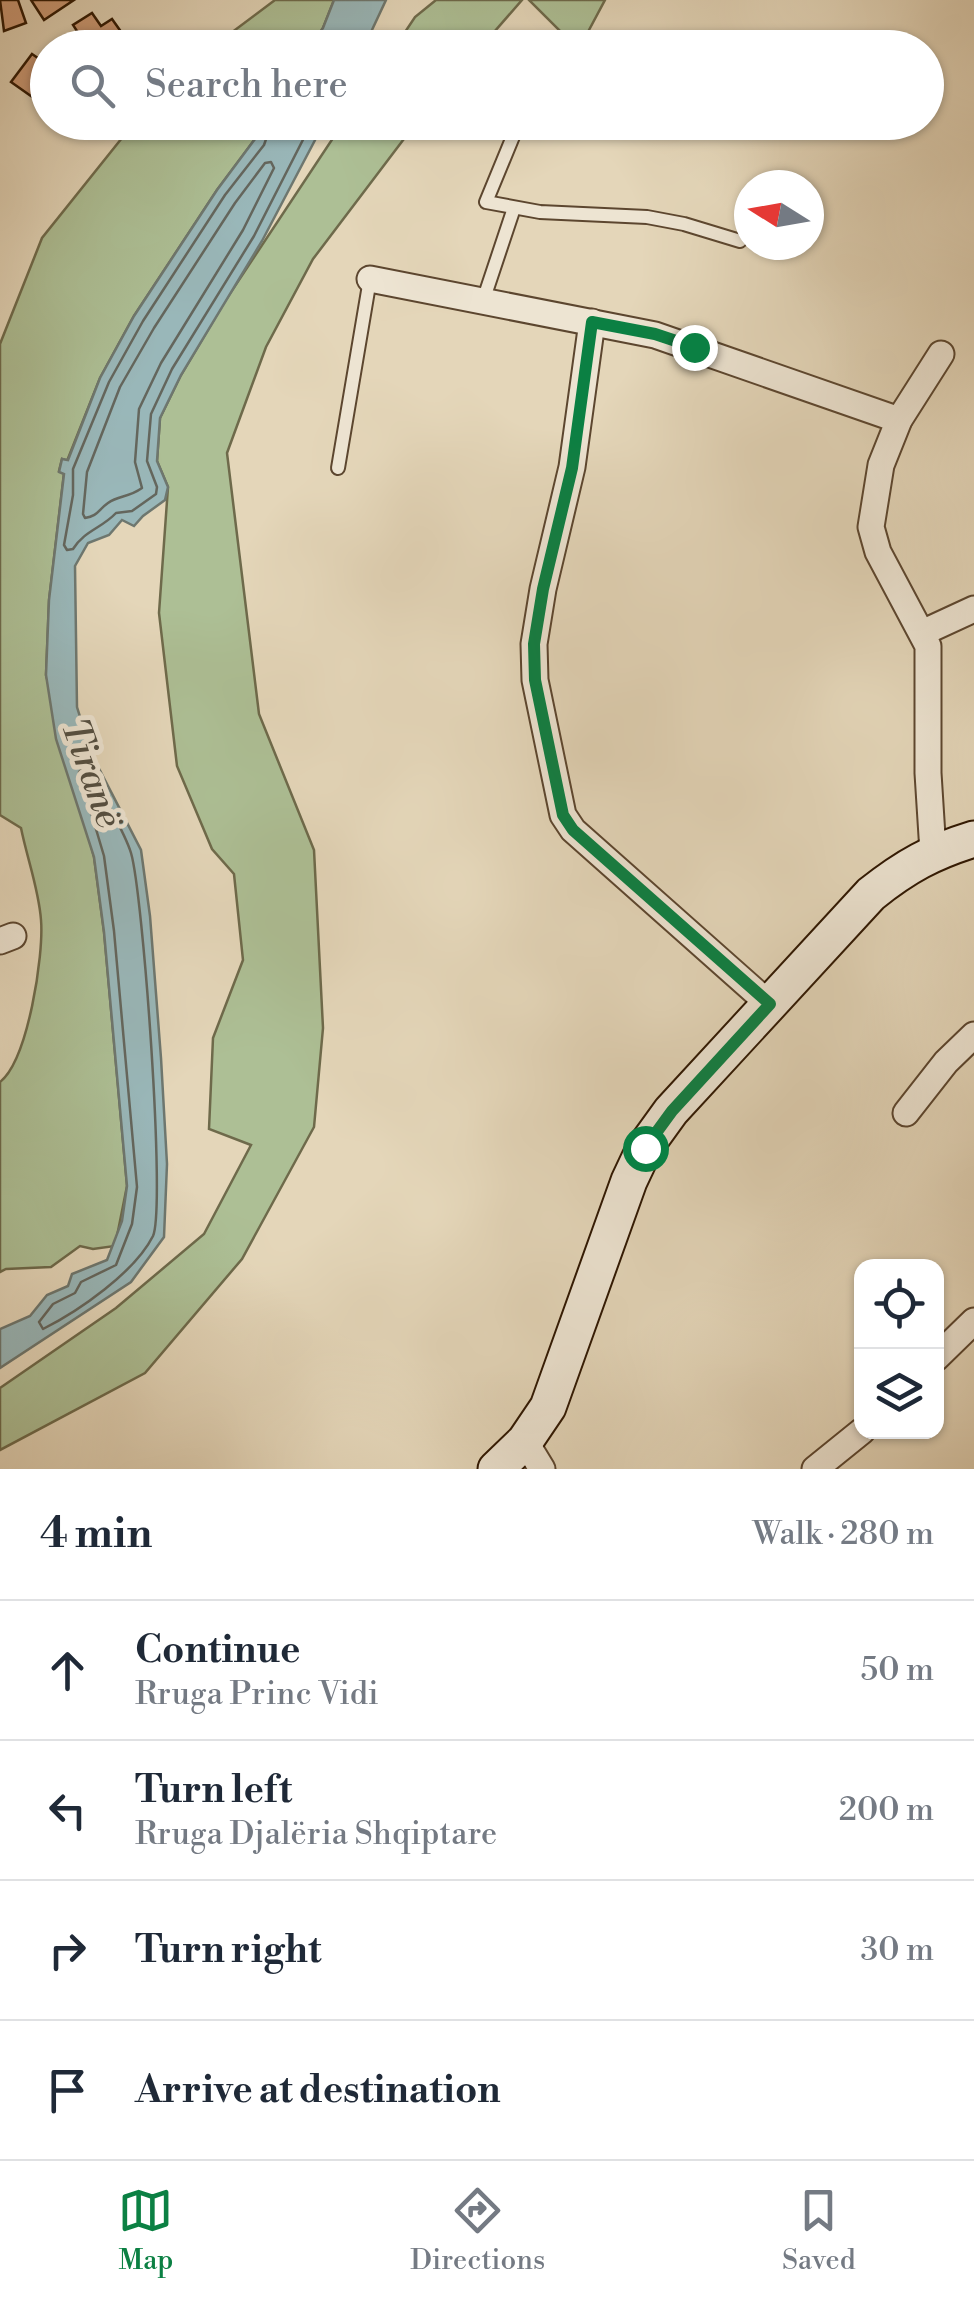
<!DOCTYPE html>
<meta charset="utf-8">
<style>
:root{--surface:#fff;--page:#f6f6f7;--text:#1f2937;--muted:#747a83;--line:#e0e1e3;--accent:#0b8043}
body{margin:0;font-family:"Libre Bodoni",serif;background:var(--page);color:var(--text)}
.controls{position:absolute;right:30px;bottom:30px;display:grid;overflow:hidden;border-radius:20px;box-shadow:0 2px 8px #0004}
.controls button{width:90px;height:90px;display:grid;place-items:center;padding:0;border:0;border-bottom:2px solid var(--line);background:var(--surface);color:var(--text);font:50px sans-serif}
.compass{position:absolute;left:734px;top:170px;width:90px;height:90px;border-radius:50%;background:var(--surface);box-shadow:0 2px 8px #0004;rotate:281deg}
.stop{position:absolute;width:30px;height:30px;margin:-22px;border:8px solid #0b8043;border-radius:50%;background:#fff}
.stop.end{background:#0b8043;border-color:#fff;box-shadow:0 2px 10px #0008}
.list{margin:0;padding:0;list-style:none}
h2{display:flex;justify-content:space-between;align-items:center;height:130px;margin:0;padding:0 40px;font-size:42px}
h2 small{font-size:32px;font-weight:400;color:var(--muted)}
.list li{display:grid;grid-template-columns:65px 1fr auto;gap:30px;align-items:center;box-sizing:border-box;height:140px;padding:0 40px;border-top:2px solid var(--line)}
.list b{display:block;font-size:38px;white-space:nowrap}
.list p{margin:0;font-size:32px;white-space:nowrap;color:var(--muted)}
.list em{font-size:32px;font-style:normal;color:var(--muted)}
.icon{flex:none;width:55px;height:55px;fill:none;stroke:currentColor;stroke-width:2;stroke-linecap:round;stroke-linejoin:round}
.map{position:relative;flex:none;width:974px;height:1469px;overflow:hidden}
.search{position:absolute;background:var(--surface);box-shadow:0 2px 8px #0004;left:30px;right:30px;top:30px;height:110px;display:flex;align-items:center;gap:25px;box-sizing:border-box;padding:0 35px;border-radius:55px;color:var(--muted);font-size:38px}
.sheet{height:690px;background:var(--surface)}
nav{display:flex;justify-content:space-around;align-items:center;box-sizing:border-box;height:140px;border-top:2px solid var(--line);background:var(--surface);font-size:28px;color:var(--muted)}
nav a{display:grid;justify-items:center;gap:5px}
nav .on{color:var(--accent)}
.map>svg:first-child{display:block}
</style>
<div class="map">
<svg width="974" height="1469" viewBox="0 0 974 1469">
<rect width="100%" height="100%" fill="#e4d6b9"/>
<filter id="stains"><feTurbulence type="fractalNoise" baseFrequency=".002" numOctaves="4"/><feColorMatrix values="0 0 0 0 .2 0 0 0 0 .09 0 0 0 0 .02 0 0 0 .5 -.17"/></filter>
<radialGradient id="worn" r=".72"><stop offset=".6" stop-color="#630" stop-opacity="0"/><stop offset="1" stop-color="#630" stop-opacity=".3"/></radialGradient>
<!-- green -->
<g fill="#adbf95" stroke="#6e6a4b" stroke-width="2.5">
<path d="M275 0H334L323 28 310 47 211 48Z"/>
<path d="M436 0H522L481 47H395L415 17Z"/>
<path d="M529 0H605L581 45 569 40Z"/>
<path d="M134 123H263L255 139 217 190 134 316 100 378 67 461 62 459 59 471 64 473 49 600 46 675 94 857 104 932 127 1186 115 1246 93 1249 80 1246 51 1267 6 1269 0 1272V1082C28 1060 44 955 41 920 39 890 27 858 21 828L0 815V344L42 238Z"/>
<path d="M343 123H416L313 259 266 347 227 453 259 714 314 850 323 1028 314 1127 242 1259 145 1373 0 1450V1388L116 1308 204 1234 251 1145 209 1129 213 1038 243 960 234 874 212 849 177 766 159 613 168 487 157 461 160 418 181 375 225 301Z"/>
</g>
<!-- water -->
<g fill="#99b7b9" stroke="#6e776f" stroke-width="2.5">
<path d="M334 0H386L364 47H310L323 28Z"/>
<path d="M263 123H324L262 241 181 375 160 418 157 461 168 487 165 500 143 516 134 526 122 520 109 535 88 543 75 566 77 707 92 755 141 850 150 916 161 1058 167 1164 164 1237 131 1282 0 1368V1329L30 1316 47 1295 68 1286 72 1274 107 1260 122 1221 127 1186 104 932 94 857 56 739 46 675 49 600 64 474 59 472 62 459 68 460 100 378 134 316 217 190 255 139Z"/>
</g>
<g fill="none" stroke-linecap="round" stroke-linejoin="round">
<!-- shore -->
<g stroke="#64665d" stroke-width="2.5">
<path d="M272 122 264 145 225 195 143 321 109 382 73 469V495L64 545 67 550 73 549C84 531 102 528 116 513L132 511 156 494 157 487 147 461 151 414 172 369 254 236 312 122"/>
<path d="M271 162 274 168 243 230 161 363 139 409 135 462 142 488C128 498 119 495 108 503 98 510 98 516 85 518L83 514 87 472 120 387 154 328 235 203 265 163Z"/>
<path d="M84 766C95 778 126 836 131 853 143 893 166 1207 153 1236 135 1272 79 1311 43 1329L39 1322 53 1304 75 1293 81 1282 116 1265 132 1224 137 1187 114 931 104 856 79 772Z"/>
</g>
</g>
<!-- building -->
<g fill="#ce9b77" stroke="#2e1601" stroke-width="2.5">
<path d="M0 0H18L26 23 4 31Z"/>
<path d="M31 0H74L44 20Z"/>
<path d="M92 13 101 26 112 19 124 36 106 48H88L73 25Z"/>
<path d="M32 54 48 65V108L11 82Z"/>
</g>
<g fill="none" stroke-linecap="round" stroke-linejoin="round">
<defs>
<g id="lane">
<path d="M519 122 486 202 540 212 647 217 684 224 740 241"/>
<path d="M483 301 514 208"/>
<path d="M338 468 370 279"/>
</g>
<g id="street">
<path d="M370 279 655 335 899 420"/>
<path d="M592 322 572 467 543 589 534 644 535 680 563 815 573 830 769 1004"/>
<path d="M922 633 974 609"/>
<path d="M933 852 928 773V646L878 552 871 527 881 465 899 420 941 354"/>
<path d="M0 941 13 936"/>
<path d="M906 1113 946 1062 974 1035"/>
<path d="M936 1358 974 1321"/>
<path d="M525 1441 542 1469"/>
<path d="M815 1469 862 1431"/>
</g>
<path id="secondary" d="M496 1469 525 1441 548 1407 629 1181 645 1147 671 1111 871 894C906 866 932 852 974 839"/>
</defs>
<!-- lane casing -->
<use href="#lane" stroke="#5c462f" stroke-width="16"/>
<!-- street casing -->
<use href="#street" stroke="#5c462f" stroke-width="29"/>
<!-- secondary casing -->
<use href="#secondary" stroke="#2e1601" stroke-width="39"/>
<!-- lane -->
<use href="#lane" stroke="#ede4d2" stroke-width="12"/>
<!-- street -->
<use href="#street" stroke="#ede4d2" stroke-width="25"/>
<!-- secondary -->
<use href="#secondary" stroke="#ede4d2" stroke-width="35"/>
</g>
<g fill="none" stroke-linecap="round" stroke-linejoin="round">
<!-- route -->
<path stroke="#0b8043" stroke-width="12" d="M645 1148 672 1111 770 1004 573 830 563 815 535 680 534 644 543 589 572 468 592 322 655 334 694 347"/>
</g>
<g text-anchor="middle" dominant-baseline="central" stroke-width="10" stroke-linejoin="round" paint-order="stroke">
<!-- water labels -->
<g font-size="38" font-style="italic" fill="#534e41" stroke="#ede4d2">
<text transform="translate(91 773) rotate(70)">Tiranë</text>
</g>
</g>
<rect width="100%" height="100%" filter="url(#stains)"/>
<rect width="100%" height="100%" fill="url(#worn)"/>
</svg>
<div class="controls">
<button><svg class="icon" aria-label="locate" viewBox="0 0 24 24"><circle cx="12" cy="12" r="6"/><path d="M12 2v4M12 18v4M2 12h4M18 12h4"/></svg></button>
<button><svg class="icon" aria-label="layers" viewBox="0 0 24 24"><path d="M12 4l9 5-9 5-9-5zM3 14l9 5 9-5"/></svg></button>
</div>
<svg class="compass" viewBox="-18 -18 36 36"><path d="M0-13l5 13h-10z" fill="#e53935"/><path d="M0 13l5-13h-10z" fill="#747a83"/></svg>
<div class="stop" style="left:645px;top:1148px"></div>
<div class="stop end" style="left:694px;top:347px"></div>
<div class="search"><svg class="icon" aria-label="search" viewBox="0 0 24 24"><circle cx="10" cy="10" r="6"/><path d="M15 15l6 6"/></svg>Search here</div>
</div>
<section class="sheet">
<h2>4 min<small>Walk · 280 m</small></h2>
<ul class="list">
<li><svg class="icon" aria-label="ahead" viewBox="0 0 24 24"><path d="M12 20V5M6 11l6-6 6 6"/></svg><div><b>Continue</b><p>Rruga Princ Vidi</p></div><em>50 m</em></li>
<li><svg class="icon" aria-label="left" viewBox="0 0 24 24"><path d="M17 20v-9H6M10 6l-5 5 5 5"/></svg><div><b>Turn left</b><p>Rruga Djalëria Shqiptare</p></div><em>200 m</em></li>
<li><svg class="icon" aria-label="right" viewBox="0 0 24 24"><path d="M7 20v-9h11M14 6l5 5-5 5"/></svg><div><b>Turn right</b></div><em>30 m</em></li>
<li><svg class="icon" aria-label="arrive" viewBox="0 0 24 24"><path d="M6 21V4h12l-3 4 3 4H6"/></svg><div><b>Arrive at destination</b></div></li>
</ul>
</section>
<nav>
<a class="on"><svg class="icon" aria-label="map" viewBox="0 0 24 24"><path d="M3 6l6-2 6 2 6-2v14l-6 2-6-2-6 2zM9 4v14M15 6v14"/></svg>Map</a>
<a><svg class="icon" aria-label="directions" viewBox="0 0 24 24"><path d="M12 3l9 9-9 9-9-9zM9 14v-3h6M13 9l2 2-2 2"/></svg>Directions</a>
<a><svg class="icon" aria-label="saved" viewBox="0 0 24 24"><path d="M7 4h10v16l-5-4-5 4z"/></svg>Saved</a>
</nav>
